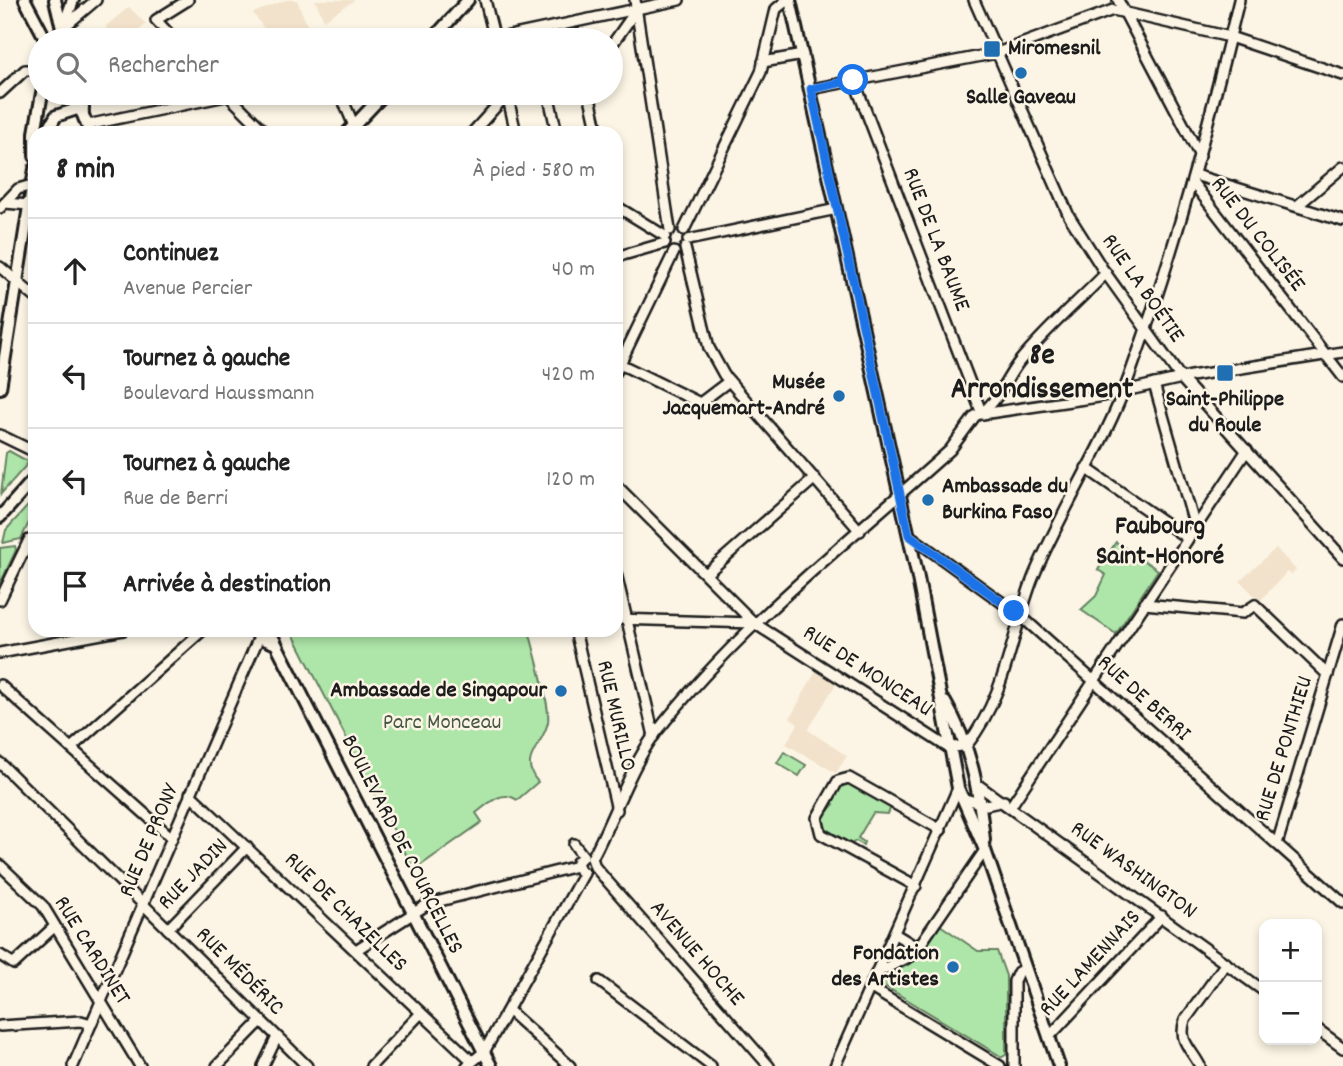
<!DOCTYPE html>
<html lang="fr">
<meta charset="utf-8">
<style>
:root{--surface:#fff;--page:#f2f2f2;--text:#222;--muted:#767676;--line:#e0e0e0}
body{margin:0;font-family:Dekko,sans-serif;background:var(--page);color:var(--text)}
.controls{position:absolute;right:21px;bottom:21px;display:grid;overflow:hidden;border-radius:14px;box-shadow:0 4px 10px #0003}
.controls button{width:63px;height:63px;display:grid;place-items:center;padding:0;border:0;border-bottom:2px solid var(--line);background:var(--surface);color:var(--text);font:35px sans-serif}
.stop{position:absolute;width:21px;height:21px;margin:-16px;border:5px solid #1a73e8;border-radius:50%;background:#fff}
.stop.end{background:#1a73e8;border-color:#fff;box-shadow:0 2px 7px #0008}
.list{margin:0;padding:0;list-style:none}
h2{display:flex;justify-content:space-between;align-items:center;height:91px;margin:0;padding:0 28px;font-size:30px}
h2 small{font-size:23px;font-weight:400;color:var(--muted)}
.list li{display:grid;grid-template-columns:46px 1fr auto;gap:21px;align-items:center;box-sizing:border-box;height:105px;padding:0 28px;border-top:2px solid var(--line)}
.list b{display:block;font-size:26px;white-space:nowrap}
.list p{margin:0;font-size:23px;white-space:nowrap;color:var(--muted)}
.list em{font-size:23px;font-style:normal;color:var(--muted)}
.icon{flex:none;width:38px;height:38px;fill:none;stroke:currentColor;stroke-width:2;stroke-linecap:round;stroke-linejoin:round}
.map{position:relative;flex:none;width:1343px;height:1066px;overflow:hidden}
.search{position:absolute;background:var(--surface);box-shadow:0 4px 10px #0003;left:28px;top:28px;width:595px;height:77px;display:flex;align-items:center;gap:18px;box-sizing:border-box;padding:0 24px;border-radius:38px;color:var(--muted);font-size:26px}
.panel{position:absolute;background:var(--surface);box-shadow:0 4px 10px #0003;left:28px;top:126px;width:595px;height:511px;border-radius:21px}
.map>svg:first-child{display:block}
</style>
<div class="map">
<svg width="1343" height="1066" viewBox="0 0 1343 1066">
<rect width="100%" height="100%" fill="#fcf5e5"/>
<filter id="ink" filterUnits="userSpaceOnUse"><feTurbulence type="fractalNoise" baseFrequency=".0143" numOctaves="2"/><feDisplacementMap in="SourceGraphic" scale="14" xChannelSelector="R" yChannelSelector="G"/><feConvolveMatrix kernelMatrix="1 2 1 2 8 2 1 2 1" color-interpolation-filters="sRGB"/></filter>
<g filter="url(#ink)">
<!-- built -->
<g fill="#f2e2cb">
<path d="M286 0H297L313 40H272L253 13Z"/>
<path d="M315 0H355L324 20Z"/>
<path d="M129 7 146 24 129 40 108 39 106 26Z"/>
<path d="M1276 548 1296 570 1291 575 1287 572 1260 601 1240 581Z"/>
<path d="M817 669 837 682 808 730 847 756 836 773 786 744 798 724 790 718Z"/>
</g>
<!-- green -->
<g fill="#aee6a9" stroke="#658162" stroke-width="2">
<path d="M9 451 29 462 1 494 6 453Z"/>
<path d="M35 498V510L21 539 3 543 6 530Z"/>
<path d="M1116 542 1158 570 1116 634 1081 610 1096 596 1106 575 1098 570Z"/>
<path d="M15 546 16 550 0 584V548Z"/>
<path d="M291 630H529C533 648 551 707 548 722 543 747 517 758 538 782L517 800C502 789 489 803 476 813L482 822 414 870Z"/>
<path d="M784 752 806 765 799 776 777 763Z"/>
<path d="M849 783 892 805 888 814 873 813 858 838 864 842 863 845 856 841 851 844 823 827 820 820 834 804 831 801 840 787Z"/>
<path d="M940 925 978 951H997L1006 976V1055L1002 1057 883 985 885 977 917 960Z"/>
</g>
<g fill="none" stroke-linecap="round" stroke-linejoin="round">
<defs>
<g id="minor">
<path d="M485 0 495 40"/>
<path d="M635 0 670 230"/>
<path d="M974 0 1069 216 1102 268 1181 378 1343 558"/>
<path d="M1118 0 1200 156"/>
<path d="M63 28 96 0"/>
<path d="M175 40 156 20 188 0"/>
<path d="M490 40 679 0"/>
<path d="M611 46 637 9"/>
<path d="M763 62 803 55"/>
<path d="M854 80 982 414"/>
<path d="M811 89 997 53 1113 10 1230 37 1343 75"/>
<path d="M0 93 25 70H33L40 75"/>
<path d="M340 93 354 126"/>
<path d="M548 93 557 133"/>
<path d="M589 93 598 133"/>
<path d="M227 94 266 133"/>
<path d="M507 94 516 133"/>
<path d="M87 125 240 93"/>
<path d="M472 133 501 101 525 93"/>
<path d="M1195 175 1343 221"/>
<path d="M1193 183 1343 377"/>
<path d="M5 203 29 205"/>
<path d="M616 206 665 236"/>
<path d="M1297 206 1343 167"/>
<path d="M0 208 18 189 32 185"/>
<path d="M684 230 761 72 776 9 787 0"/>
<path d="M688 240 837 209"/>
<path d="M685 248 709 348 724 375 860 531"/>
<path d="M616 257 665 243"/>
<path d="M0 267 35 297"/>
<path d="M620 364 700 403 729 381"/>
<path d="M616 372 674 252"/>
<path d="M1154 384 1195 527"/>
<path d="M982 414 1098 397 1191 376 1343 352"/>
<path d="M0 435 35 452"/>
<path d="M1086 468 1187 538"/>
<path d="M616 485 754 623 949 748 967 745C1006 696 1011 635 1033 578 1061 510 1104 446 1129 377 1174 254 1208 127 1239 0"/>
<path d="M909 535 1022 617 1343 903"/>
<path d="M616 573 654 736"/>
<path d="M707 573 815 478"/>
<path d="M0 600 29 540 35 542"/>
<path d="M1144 604 1243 613 1255 605 1328 675"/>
<path d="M616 619 754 623"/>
<path d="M575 630 617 810"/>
<path d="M0 653 123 630"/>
<path d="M0 685 172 838"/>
<path d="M71 748 203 630"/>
<path d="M0 763 307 1066"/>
<path d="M978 785 1264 991"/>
<path d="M190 794 472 1061"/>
<path d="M962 798 986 805 1004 801"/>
<path d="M1011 806 1247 450"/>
<path d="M574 844 583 856"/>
<path d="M1277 844 1343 624"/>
<path d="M592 858C612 822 631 765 655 734 739 626 849 541 950 450L975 416C995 409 1006 378 1019 362 1045 330 1077 303 1106 273"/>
<path d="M592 858 595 867 769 1066"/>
<path d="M0 865 43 906 140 1066"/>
<path d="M580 871 577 862 583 856"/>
<path d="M916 886 821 834 817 818 838 781 849 778 941 830"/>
<path d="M168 929 247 847"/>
<path d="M895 934 918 948"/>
<path d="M356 950 428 904 577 866"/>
<path d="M0 955 14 964 54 927"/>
<path d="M878 972 913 955 985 850"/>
<path d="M599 981 711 1066"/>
<path d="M871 988 1000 1066"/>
<path d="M509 1011 570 1066"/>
<path d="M0 1026 81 1021 91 1024"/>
<path d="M1317 1029 1343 1048"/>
<path d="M1049 1037 1162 916"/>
<path d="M73 1066 262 630"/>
<path d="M217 1066 261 1021"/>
<path d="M263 1066 277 1037"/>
<path d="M371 1066 421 1013"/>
<path d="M467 1066 484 1052 584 873"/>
<path d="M835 1066 958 788"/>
<path d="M1014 1066V981L1018 972 1026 969"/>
<path d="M1200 1066C1191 1048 1178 1042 1185 1020L1226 963"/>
</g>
<g id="major">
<path d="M25 0 46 40"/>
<path d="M55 0 65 40"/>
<path d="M790 0 917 573 958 788 985 850 1059 1066"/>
<path d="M54 40 63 28 73 0"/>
<path d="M432 40 468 0"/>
<path d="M67 93 82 113"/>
<path d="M82 93 83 115 90 133"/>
<path d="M35 133 42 93"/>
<path d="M46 133 56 116 83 107"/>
<path d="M347 133 385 93"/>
<path d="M35 135V156"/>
<path d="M0 388 35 169"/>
<path d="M0 517 35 478"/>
<path d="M255 630 259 637 274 643"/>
<path d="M269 630 491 1066"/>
<path d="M945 702C971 746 979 789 984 840"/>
</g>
</defs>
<!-- minor casing -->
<use href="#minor" stroke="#1c1c1c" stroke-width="14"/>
<!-- major casing -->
<use href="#major" stroke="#1c1c1c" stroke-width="16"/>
<!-- minor -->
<use href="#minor" stroke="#fcf5e5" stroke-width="9"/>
<!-- major -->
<use href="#major" stroke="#fcf5e5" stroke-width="10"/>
</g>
</g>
<g fill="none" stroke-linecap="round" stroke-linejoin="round" filter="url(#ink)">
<!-- route -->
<path stroke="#1a73e8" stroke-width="9" d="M853 80 811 89 909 535 1014 611"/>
</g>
<!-- markers -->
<g fill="#1f6fb2" stroke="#fcf5e5" stroke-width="2.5">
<rect x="983" y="40" width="18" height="18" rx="3.5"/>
<circle cx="1021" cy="73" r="7"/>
<rect x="1216" y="364" width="18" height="18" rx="3.5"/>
<circle cx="839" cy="396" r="7"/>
<circle cx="928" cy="500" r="7"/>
<circle cx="561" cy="691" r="7"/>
<circle cx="953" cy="967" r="7"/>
</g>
<g text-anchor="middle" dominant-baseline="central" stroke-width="5" stroke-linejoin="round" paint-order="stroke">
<!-- poi labels -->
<g font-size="23" font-weight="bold" fill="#1c1c1c" stroke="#fcf5e5" text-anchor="end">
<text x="1008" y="49" text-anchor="start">Miromesnil</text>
<text x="1021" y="98" text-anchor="middle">Salle Gaveau</text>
<text x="825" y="383">Musée<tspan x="825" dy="26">Jacquemart-André</tspan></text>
<text x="1225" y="400" text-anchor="middle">Saint-Philippe<tspan x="1225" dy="26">du Roule</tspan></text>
<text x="942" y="487" text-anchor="start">Ambassade du<tspan x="942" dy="26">Burkina Faso</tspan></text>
<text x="547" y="691">Ambassade de Singapour</text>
<text x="939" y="954">Fondation<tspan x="939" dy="26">des Artistes</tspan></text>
</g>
<!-- street labels -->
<g font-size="23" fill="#1c1c1c" stroke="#fcf5e5">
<text transform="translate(1257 235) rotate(52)">RUE DU COLISÉE</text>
<text transform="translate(935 240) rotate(69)">RUE DE LA BAUME</text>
<text transform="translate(1142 289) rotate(55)">RUE LA BOÉTIE</text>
<text transform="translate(867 672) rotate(33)">RUE DE MONCEAU</text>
<text transform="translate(1143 699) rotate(42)">RUE DE BERRI</text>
<text transform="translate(615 716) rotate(77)">RUE MURILLO</text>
<text transform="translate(1285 749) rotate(-73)">RUE DE PONTHIEU</text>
<text transform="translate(150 841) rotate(-67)">RUE DE PRONY</text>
<text transform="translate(401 845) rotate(63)">BOULEVARD DE COURCELLES</text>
<text transform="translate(1133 871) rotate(36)">RUE WASHINGTON</text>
<text transform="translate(194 875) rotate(-46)">RUE JADIN</text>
<text transform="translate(345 913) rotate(44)">RUE DE CHAZELLES</text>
<text transform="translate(91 951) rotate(58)">RUE CARDINET</text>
<text transform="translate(696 954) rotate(49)">AVENUE HOCHE</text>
<text transform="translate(1091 964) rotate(-47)">RUE LAMENNAIS</text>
<text transform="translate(239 972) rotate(45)">RUE MÉDÉRIC</text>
</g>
<!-- park labels -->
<g font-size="23" fill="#485946" stroke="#fcf5e5">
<text x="442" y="723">Parc Monceau</text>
</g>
<!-- quarter labels -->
<g font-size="26" font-weight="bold" fill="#1c1c1c" stroke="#fcf5e5">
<text x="1160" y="527">Faubourg<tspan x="1160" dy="30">Saint-Honoré</tspan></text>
</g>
<!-- district labels -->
<g font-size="30" font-weight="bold" fill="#1c1c1c" stroke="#fcf5e5">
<text x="1042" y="357">8e<tspan x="1042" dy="34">Arrondissement</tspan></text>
</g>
</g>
</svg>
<div class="controls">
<button>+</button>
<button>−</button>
</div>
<div class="stop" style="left:853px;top:80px"></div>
<div class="stop end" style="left:1014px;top:611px"></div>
<div class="search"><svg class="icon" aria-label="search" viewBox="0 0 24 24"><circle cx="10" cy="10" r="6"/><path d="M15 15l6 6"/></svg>Rechercher</div>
<section class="panel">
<h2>8 min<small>À pied · 580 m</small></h2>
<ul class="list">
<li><svg class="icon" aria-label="ahead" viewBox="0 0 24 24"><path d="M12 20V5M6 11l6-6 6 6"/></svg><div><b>Continuez</b><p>Avenue Percier</p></div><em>40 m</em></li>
<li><svg class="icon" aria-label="left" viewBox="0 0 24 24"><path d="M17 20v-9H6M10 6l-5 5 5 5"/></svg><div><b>Tournez à gauche</b><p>Boulevard Haussmann</p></div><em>420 m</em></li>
<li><svg class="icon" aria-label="left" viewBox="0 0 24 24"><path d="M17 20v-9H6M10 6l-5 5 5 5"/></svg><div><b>Tournez à gauche</b><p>Rue de Berri</p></div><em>120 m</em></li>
<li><svg class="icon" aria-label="arrive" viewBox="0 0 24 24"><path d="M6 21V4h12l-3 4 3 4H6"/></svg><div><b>Arrivée à destination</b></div></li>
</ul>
</section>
</div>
